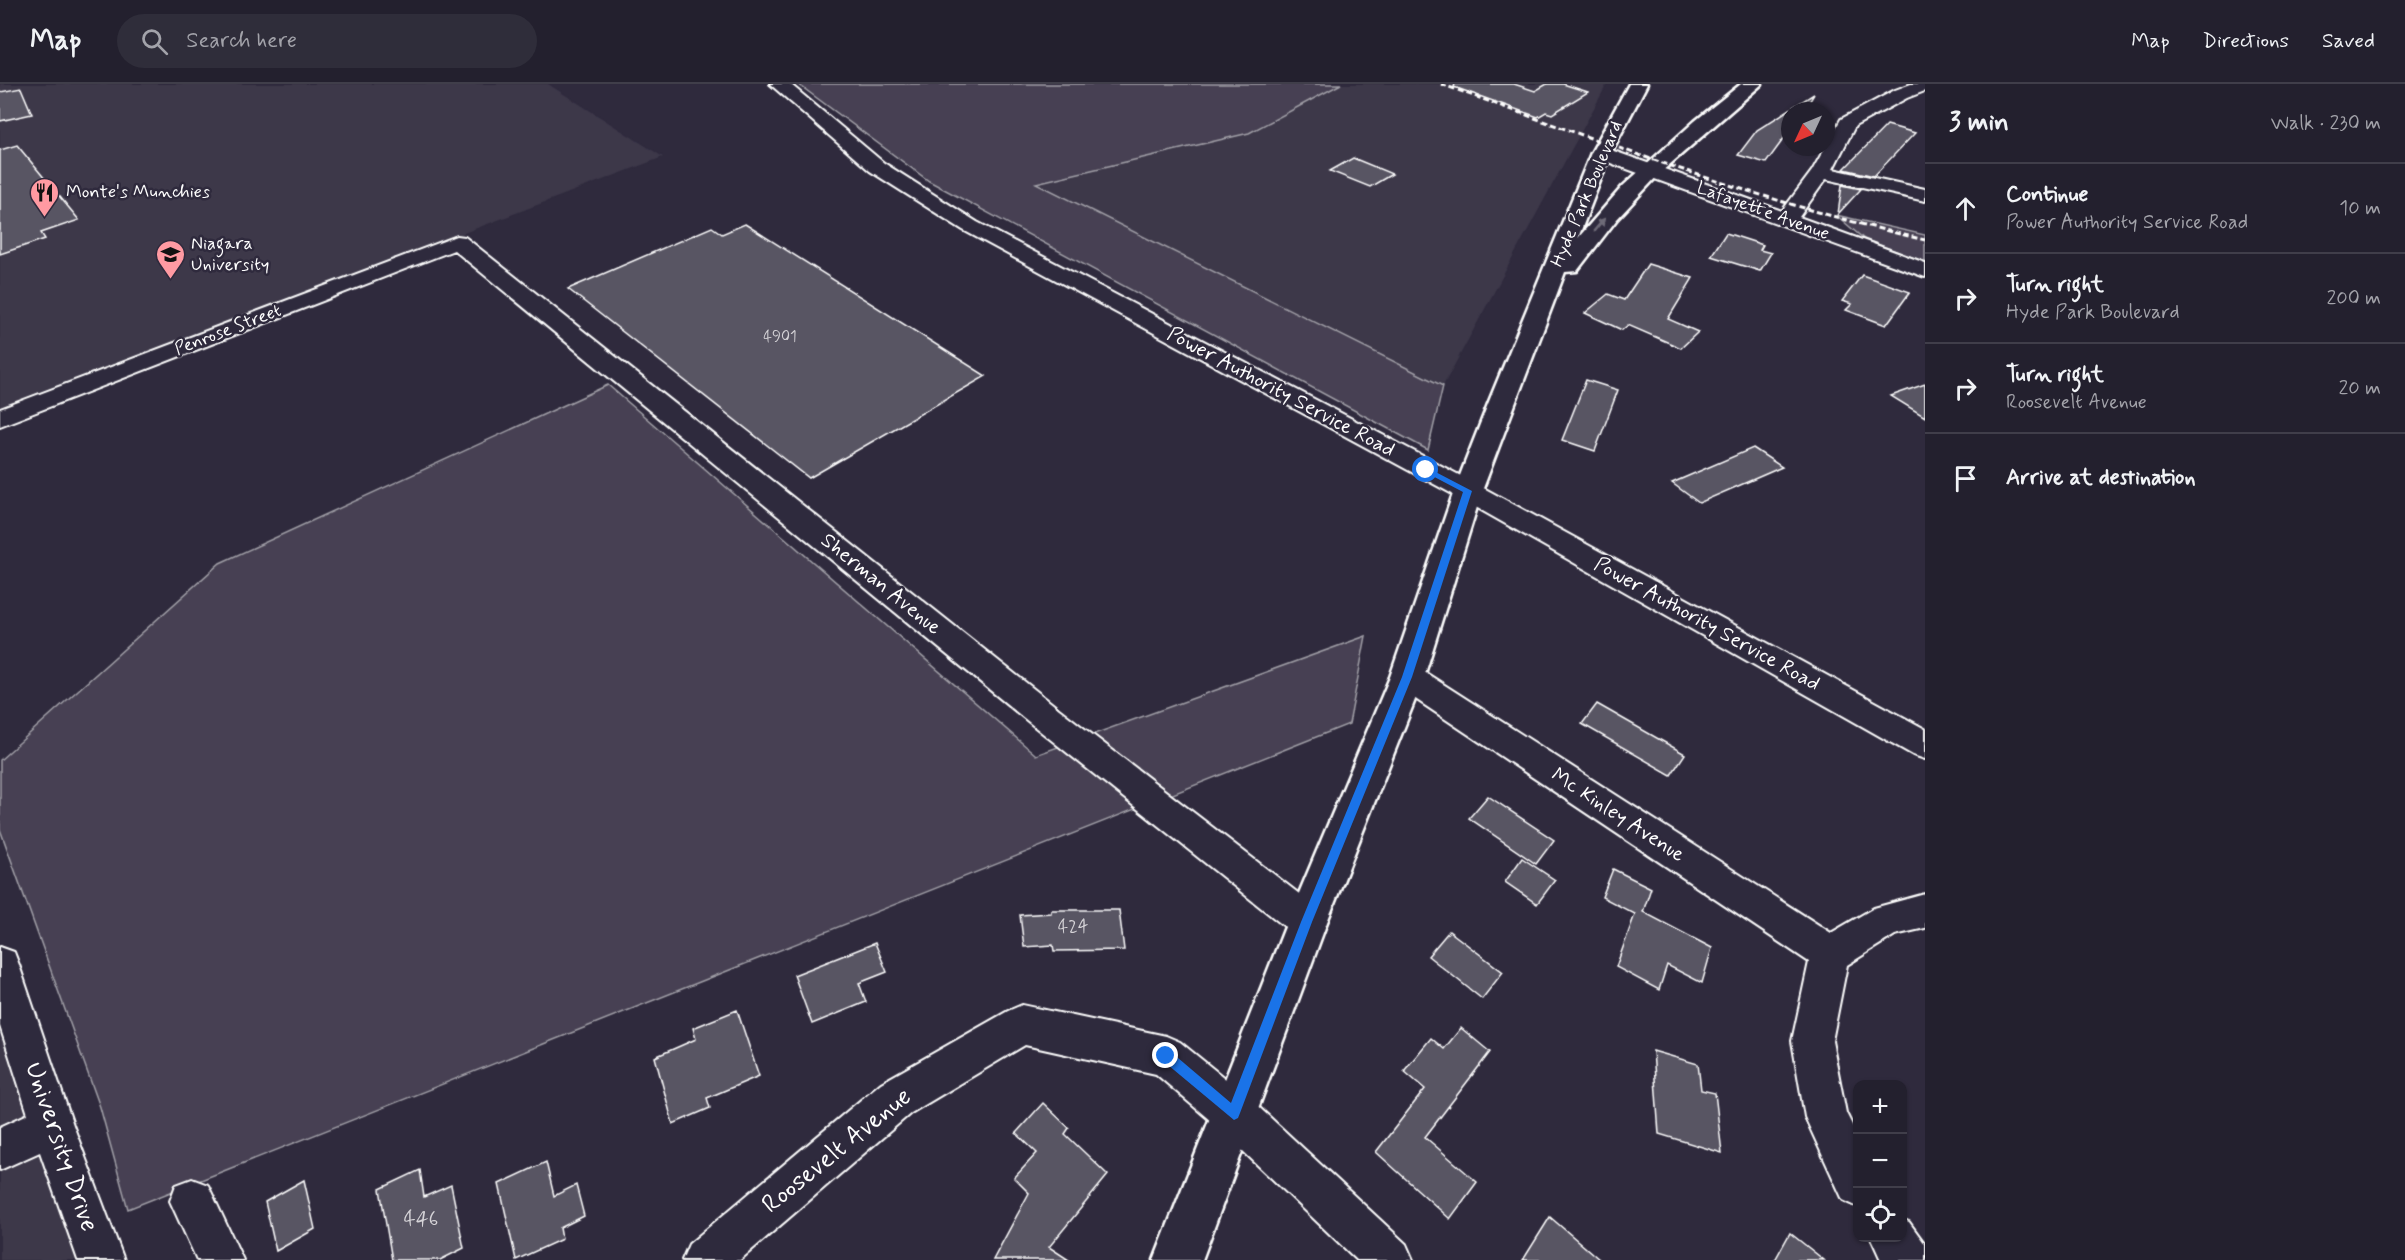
<!DOCTYPE html>
<meta charset="utf-8">
<style>
:root{--surface:#23202e;--page:#2f2d3a;--text:#f1f3f6;--muted:#a3a3aa;--line:#403e4a}
body{margin:0;font-family:Mynerve,sans-serif;background:var(--page);color:var(--text)}
.controls{position:absolute;right:18px;bottom:18px;display:grid;overflow:hidden;border-radius:12px;box-shadow:0 2px 4px #0004}
.controls button{width:54px;height:54px;display:grid;place-items:center;padding:0;border:0;border-bottom:2px solid var(--line);background:var(--surface);color:var(--text);font:30px sans-serif}
.compass{position:absolute;left:1781px;top:18px;width:54px;height:54px;border-radius:50%;background:var(--surface);box-shadow:0 2px 4px #0004;rotate:226deg}
.stop{position:absolute;width:18px;height:18px;margin:-14px;border:4px solid #1a73e8;border-radius:50%;background:#fff}
.stop.end{background:#1a73e8;border-color:#fff;box-shadow:0 2px 6px #0008}
.list{margin:0;padding:0;list-style:none}
h2{display:flex;justify-content:space-between;align-items:center;height:78px;margin:0;padding:0 24px;font-size:26px}
h2 small{font-size:20px;font-weight:400;color:var(--muted)}
.list li{display:grid;grid-template-columns:39px 1fr auto;gap:18px;align-items:center;box-sizing:border-box;height:90px;padding:0 24px;border-top:2px solid var(--line)}
.list b{display:block;font-size:22px;white-space:nowrap}
.list p{margin:0;font-size:20px;white-space:nowrap;color:var(--muted)}
.list em{font-size:20px;font-style:normal;color:var(--muted)}
.icon{flex:none;width:33px;height:33px;fill:none;stroke:currentColor;stroke-width:2;stroke-linecap:round;stroke-linejoin:round}
.map{position:relative;flex:none;width:1925px;height:1176px;overflow:hidden}
header{display:flex;align-items:center;gap:36px;box-sizing:border-box;height:84px;padding:0 30px;background:var(--surface);border-bottom:2px solid var(--line)}
header strong{font-size:28px}
nav{display:flex;gap:33px;margin-inline-start:auto;font-size:21px}
.search{width:420px;height:54px;background:var(--page);display:flex;align-items:center;gap:15px;box-sizing:border-box;padding:0 21px;border-radius:33px;color:var(--muted);font-size:22px}
main{display:flex}
aside{flex:1;background:var(--surface)}
.map>svg:first-child{display:block}
</style>
<header>
<strong>Map</strong>
<div class="search"><svg class="icon" aria-label="search" viewBox="0 0 24 24"><circle cx="10" cy="10" r="6"/><path d="M15 15l6 6"/></svg>Search here</div>
<nav><a>Map</a><a>Directions</a><a>Saved</a></nav>
</header>
<main>
<div class="map">
<svg width="1925" height="1176" viewBox="0 0 1925 1176">
<rect width="100%" height="100%" fill="#2f2a3d"/>
<filter id="ink" filterUnits="userSpaceOnUse"><feTurbulence type="fractalNoise" baseFrequency=".0167" numOctaves="2"/><feDisplacementMap in="SourceGraphic" scale="12" xChannelSelector="R" yChannelSelector="G"/><feConvolveMatrix kernelMatrix="1 2 1 2 8 2 1 2 1" color-interpolation-filters="sRGB"/></filter>
<g filter="url(#ink)">
<!-- built -->
<g fill="#3c3749">
<path d="M0 0H548L663 73 0 326Z"/>
<path d="M1341 0H1607L1443 302 1035 99 1249 49Z"/>
<path d="M0 939 78 1176H0Z"/>
</g>
<!-- green -->
<g fill="#464152" stroke="#a2a0a8" stroke-width="1.5">
<path d="M798 0H1341L1249 49 1036 99 1443 302 1428 366 929 97Z"/>
<path d="M1836 131 1925 151V178L1864 155Z"/>
<path d="M608 301 1036 671 1366 552 1349 640 128 1125 100 1023 0 745V676L220 479Z"/>
</g>
<!-- building -->
<g fill="#595564" stroke="#fff" stroke-width="1.5">
<path d="M1455 0H1514L1535 7 1547 0H1563L1588 8 1552 30 1546 28 1538 33 1454 3Z"/>
<path d="M21 4 32 30 0 37V8Z"/>
<path d="M1814 10 1804 27H1790V46L1766 79 1738 71 1757 46Z"/>
<path d="M1887 41 1915 49 1874 92 1844 85Z"/>
<path d="M17 61 79 136 41 149 45 155 0 170V66Z"/>
<path d="M1353 74 1392 90 1370 103 1330 87Z"/>
<path d="M1842 101 1861 105 1838 130Z"/>
<path d="M745 140 986 292 809 394 568 205 712 143 722 150Z"/>
<path d="M1726 149 1763 161 1760 166 1771 169 1760 187 1711 172Z"/>
<path d="M1648 180 1693 194 1668 235 1698 248 1681 264 1628 241 1622 246 1585 229 1608 210 1624 216Z"/>
<path d="M1862 191 1910 208 1886 241 1846 226 1852 220 1842 217Z"/>
<path d="M1586 296 1618 306 1595 367 1562 356Z"/>
<path d="M1925 300V333L1891 312Z"/>
<path d="M1753 364 1782 383 1699 419 1672 399Z"/>
<path d="M1597 620 1685 670 1671 691 1582 640Z"/>
<path d="M1488 712 1554 756 1536 780 1469 734Z"/>
<path d="M1522 774 1555 796 1537 820 1505 798Z"/>
<path d="M1613 785 1651 804 1643 828 1712 864 1702 899 1667 881 1659 906 1616 883 1635 830 1602 813Z"/>
<path d="M1051 826H1119L1124 866 1054 867 1053 861 1024 863 1020 831 1051 829Z"/>
<path d="M1449 847 1503 888 1482 915 1428 872Z"/>
<path d="M875 859 887 888 859 899 866 918 812 940 794 891Z"/>
<path d="M737 926 759 992 707 1014 710 1024 673 1040 655 973 696 955 693 944Z"/>
<path d="M1461 944 1490 968 1425 1053 1477 1098 1450 1135 1376 1068 1425 1005 1404 987 1431 954 1444 965Z"/>
<path d="M1653 967 1698 980 1701 1006 1715 1009 1722 1069 1659 1050Z"/>
<path d="M1043 1019 1069 1044 1065 1050 1108 1091 1049 1163 1069 1176H993L1029 1109 1014 1094 1037 1069 1016 1049Z"/>
<path d="M546 1078 554 1112 576 1101 584 1132 560 1144 562 1155 516 1176 499 1100Z"/>
<path d="M420 1086 424 1113 451 1101 464 1164 440 1176H392L380 1105Z"/>
<path d="M304 1096 315 1145 276 1167 265 1118Z"/>
<path d="M1550 1133 1600 1176H1523Z"/>
<path d="M1790 1149 1824 1176H1775Z"/>
</g>
<g fill="none" stroke-linecap="round" stroke-linejoin="round">
<defs>
<g id="minor">
<path d="M770 0H790L884 79 977 138 1478 401 1925 645V675L1913 671 1458 413 963 146 870 87Z"/>
<path d="M1911 0H1925V7L1907 14 1855 42 1833 85 1925 105V117L1826 95 1799 133 1925 179V193L1594 73 1591 69 1594 65H1608L1782 127 1812 87 1841 35 1895 6Z"/>
<path d="M457 152 465 153 1059 625 1320 826 1326 838 1320 850 1307 855 1294 850 1035 643 454 166 0 342V325Z"/>
<path d="M1407 581 1418 584 1831 849 1874 824 1925 810V844L1895 851 1847 881 1832 957 1846 1029 1858 1053V1123L1843 1116 1805 1033 1792 957 1809 878 1396 602 1391 593 1396 584Z"/>
<path d="M0 863 14 868 19 881 73 1041 124 1176H78L40 1068 0 1086V1043L28 1030 0 942Z"/>
<path d="M1022 921 1166 952 1180 958 1249 1014 1406 1160 1413 1176H1357L1219 1044 1156 990 1025 961 911 1029 740 1176H682L689 1160 881 999 1008 927Z"/>
<path d="M192 1095 208 1101 243 1176H197L170 1117 176 1101Z"/>
<path d="M1902 1135 1909 1138 1925 1160V1176H1881L1871 1154H1902Z"/>
</g>
<path id="secondary" d="M1629 0H1647L1611 69 1578 154 1623 102 1695 37 1741 0H1762L1661 88 1617 135 1577 187 1565 188 1482 407 1424 593 1327 838 1202 1176H1154L1287 838 1390 593 1454 407 1488 320 1591 69Z"/>
</defs>
<!-- minor casing -->
<use href="#minor" stroke="#fff" stroke-width="4"/>
<!-- secondary casing -->
<use href="#secondary" stroke="#fff" stroke-width="5"/>
<!-- minor -->
<use href="#minor" fill="#2f2a3d" fill-rule="evenodd"/>
<!-- secondary -->
<use href="#secondary" fill="#2f2a3d" fill-rule="evenodd"/>
<!-- rail -->
<path stroke="#fff" stroke-width="3" stroke-dasharray="6 3" stroke-linecap="butt" d="M1441 0C1601 58 1759 117 1925 156"/>
</g>
<!-- one-way arrows -->
<defs><path id="oneway-solid" d="M-6-.8H1V-3.2L6.5 0L1 3.2V.8H-6Z" transform="scale(1.5)"/></defs>
<use fill="#6d6a77" href="#oneway-solid" transform="translate(1599 141) rotate(-50)"/>
</g>
<!-- route -->
<path fill="#1a73e8" d="M1426 383 1472 407 1412 593 1312 838 1240 1029 1238 1034 1234 1036 1162 976 1160 972 1162 968 1166 966 1171 968 1231 1019 1301 838 1402 593 1463 408 1423 387V384Z"/>
<!-- icons -->
<defs>
<symbol id="restaurant-pin" viewBox="-11 -11 22 30"><path d="M0 17L-7.5 6A9.5 9.5 0 1 1 7.5 6Z" fill="#ff9aa2" stroke="#2f2a3d"/><path d="M-5-6h1v4h1v-4h1v4h1v-4h1v5L-1.5 .5V6h-2V.5L-5-1ZM5-6V6H3V1.5H1.5Q1.5-4 5-6Z" fill="#111"/></symbol>
<symbol id="university-pin" viewBox="-11 -11 22 30"><path d="M0 17L-7.5 6A9.5 9.5 0 1 1 7.5 6Z" fill="#ff9aa2" stroke="#2f2a3d"/><path d="M0-5L7-2L0 1L-7-2ZM-4 1L0 2.5L4 1V4Q0 6-4 4Z" fill="#111"/></symbol>
</defs>
<g fill-rule="evenodd">
<use href="#restaurant-pin" x="28" y="92" width="33" height="45"/>
<use href="#university-pin" x="154" y="154" width="33" height="45"/>
</g>
<g text-anchor="middle" dominant-baseline="central" stroke-width="5" stroke-linejoin="round" paint-order="stroke">
<!-- far-number labels -->
<g font-size="15" fill="#d6d4d8">
<text x="780" y="253">4901</text>
</g>
<!-- far-poi labels -->
<g font-size="18" fill="#fff" stroke="#2f2a3d" text-anchor="start">
<text x="66" y="108">Monte's Munchies</text>
<text x="191" y="160">Niagara<tspan x="191" dy="21">University</tspan></text>
</g>
<!-- far-street labels -->
<g font-size="18" fill="#fff" stroke="#2f2a3d">
<text transform="translate(1587 110) rotate(-67)">Hyde Park Boulevard</text>
<text transform="translate(1763 127) rotate(20)">Lafayette Avenue</text>
<text transform="translate(228 246) rotate(-21)">Penrose Street</text>
</g>
<!-- number labels -->
<g font-size="18" fill="#d6d4d8">
<text x="1073" y="843">424</text>
</g>
<!-- street labels -->
<g font-size="21" fill="#fff" stroke="#2f2a3d">
<text transform="translate(1281 308) rotate(28)">Power Authority Service Road</text>
<text transform="translate(881 500) rotate(39)">Sherman Avenue</text>
<text transform="translate(1707 540) rotate(29)">Power Authority Service Road</text>
<text transform="translate(1618 731) rotate(33)">Mc Kinley Avenue</text>
</g>
<!-- near-number labels -->
<g font-size="21" fill="#d6d4d8">
<text x="421" y="1135">446</text>
</g>
<!-- near-street labels -->
<g font-size="26" fill="#fff" stroke="#2f2a3d">
<text transform="translate(61 1063) rotate(71)">University Drive</text>
<text transform="translate(837 1067) rotate(-39)">Roosevelt Avenue</text>
</g>
</g>
</svg>
<div class="controls">
<button>+</button>
<button>−</button>
<button><svg class="icon" aria-label="locate" viewBox="0 0 24 24"><circle cx="12" cy="12" r="6"/><path d="M12 2v4M12 18v4M2 12h4M18 12h4"/></svg></button>
</div>
<svg class="compass" viewBox="-18 -18 36 36"><path d="M0-13l5 13h-10z" fill="#e53935"/><path d="M0 13l5-13h-10z" fill="#a3a3aa"/></svg>
<div class="stop" style="left:1426px;top:386px"></div>
<div class="stop end" style="left:1166px;top:972px"></div>
</div>
<aside>
<h2>3 min<small>Walk · 230 m</small></h2>
<ul class="list">
<li><svg class="icon" aria-label="ahead" viewBox="0 0 24 24"><path d="M12 20V5M6 11l6-6 6 6"/></svg><div><b>Continue</b><p>Power Authority Service Road</p></div><em>10 m</em></li>
<li><svg class="icon" aria-label="right" viewBox="0 0 24 24"><path d="M7 20v-9h11M14 6l5 5-5 5"/></svg><div><b>Turn right</b><p>Hyde Park Boulevard</p></div><em>200 m</em></li>
<li><svg class="icon" aria-label="right" viewBox="0 0 24 24"><path d="M7 20v-9h11M14 6l5 5-5 5"/></svg><div><b>Turn right</b><p>Roosevelt Avenue</p></div><em>20 m</em></li>
<li><svg class="icon" aria-label="arrive" viewBox="0 0 24 24"><path d="M6 21V4h12l-3 4 3 4H6"/></svg><div><b>Arrive at destination</b></div></li>
</ul>
</aside>
</main>
